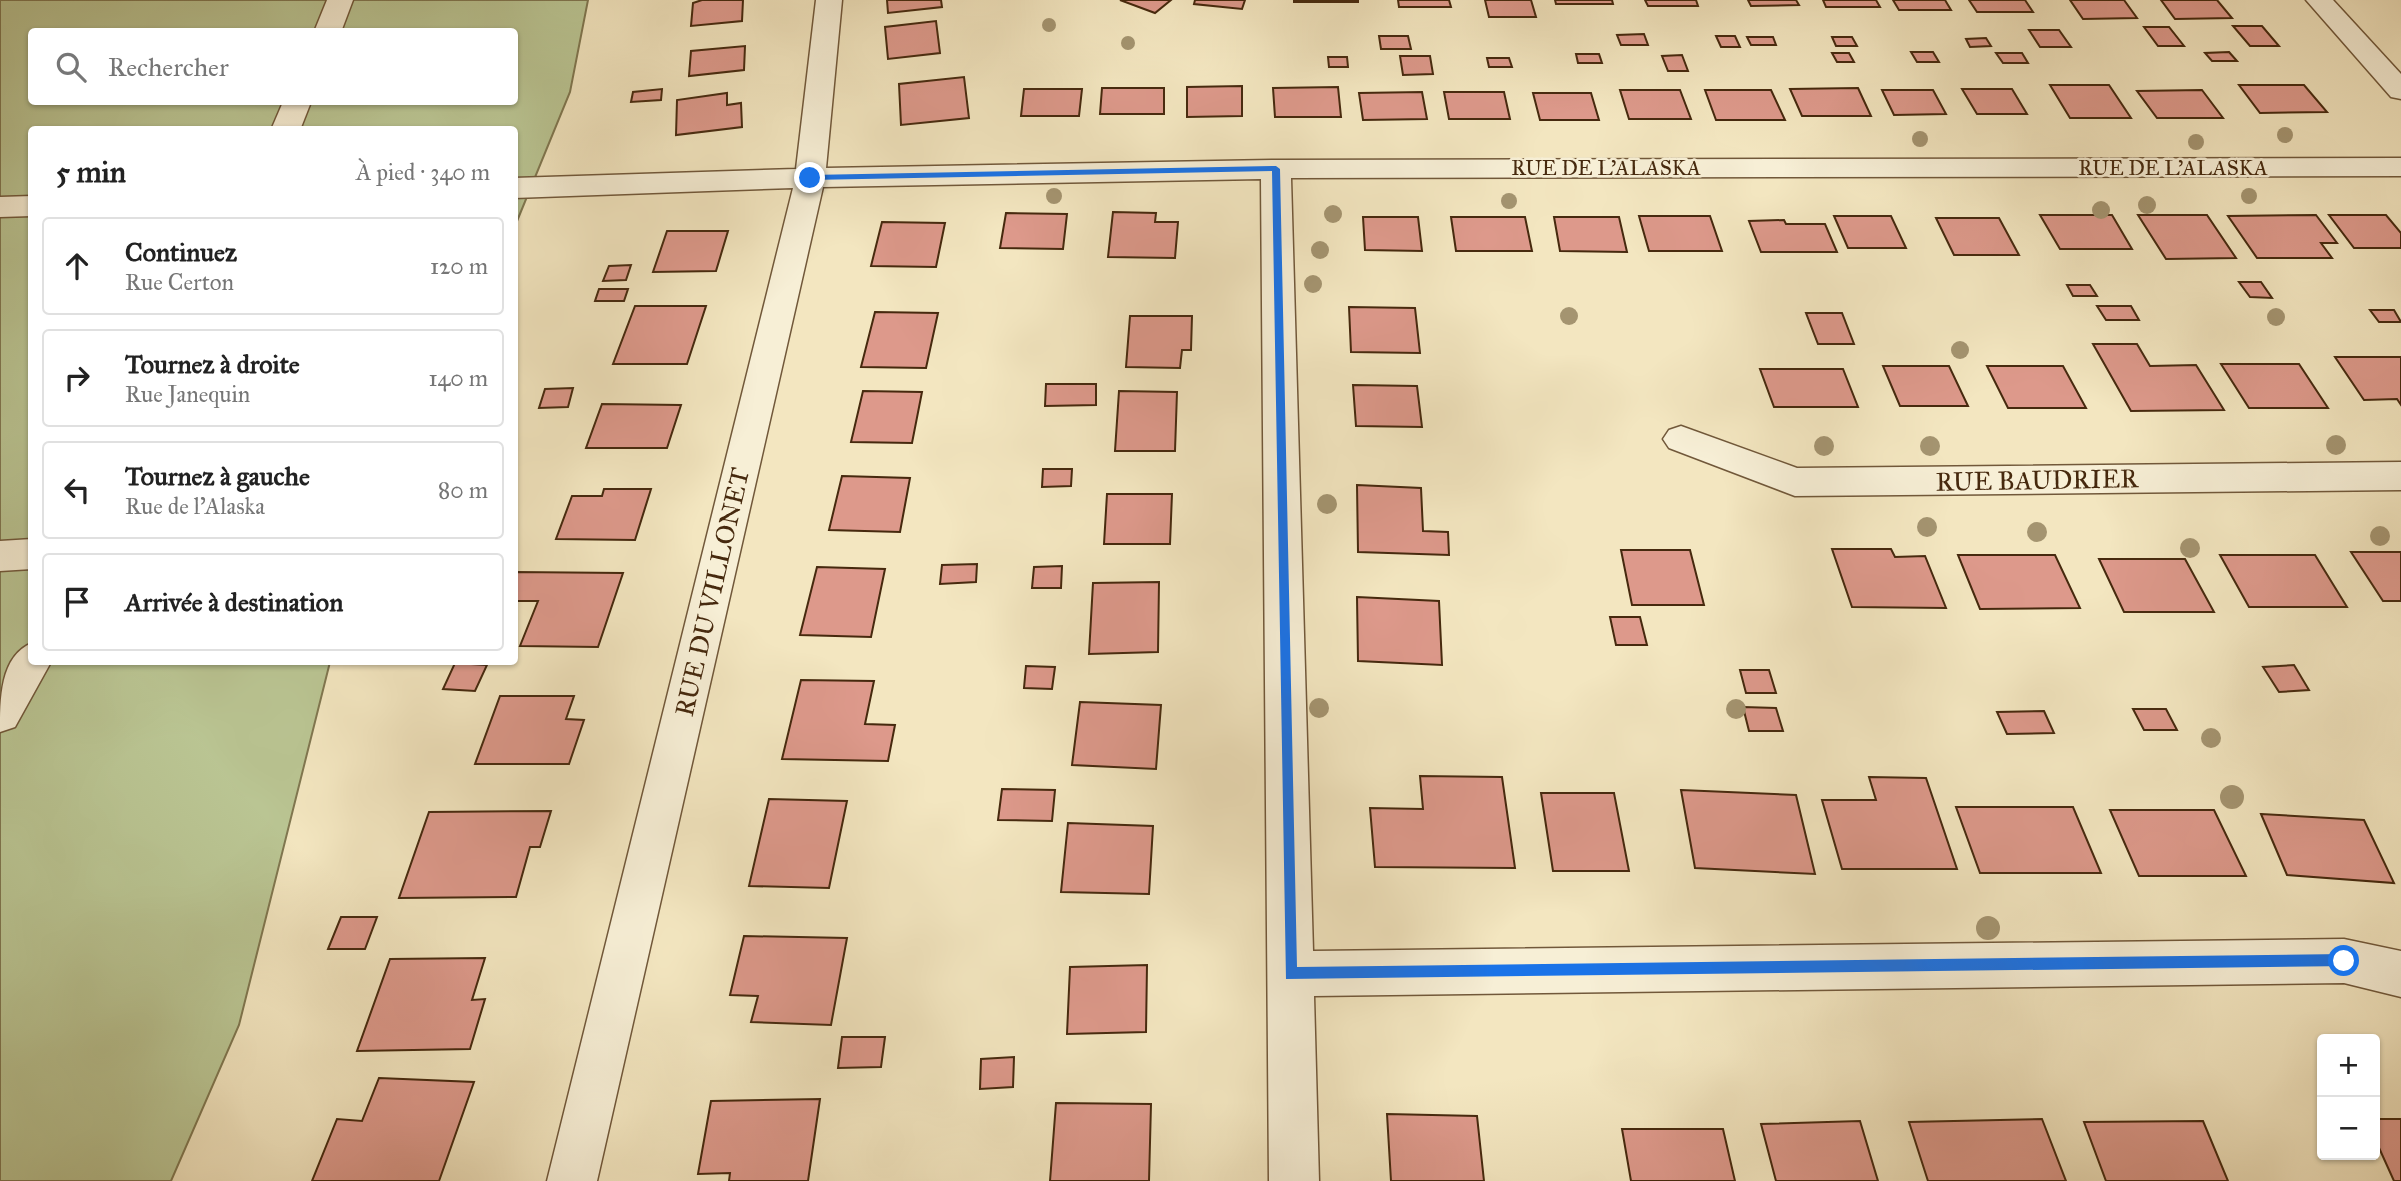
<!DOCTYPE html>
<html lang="fr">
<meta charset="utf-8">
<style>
:root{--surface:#fff;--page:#f2f2f2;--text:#222;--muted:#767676;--line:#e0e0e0}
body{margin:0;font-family:"IM FELL Great Primer",serif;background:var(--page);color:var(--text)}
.controls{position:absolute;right:21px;bottom:21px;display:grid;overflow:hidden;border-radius:7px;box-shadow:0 2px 5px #0004}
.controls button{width:63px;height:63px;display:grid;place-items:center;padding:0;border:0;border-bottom:2px solid var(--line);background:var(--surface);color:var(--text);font:35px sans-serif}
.stop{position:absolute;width:21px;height:21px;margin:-16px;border:5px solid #1a73e8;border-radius:50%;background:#fff}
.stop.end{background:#1a73e8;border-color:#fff;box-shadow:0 2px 7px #0008}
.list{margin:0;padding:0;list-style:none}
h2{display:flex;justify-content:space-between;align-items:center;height:91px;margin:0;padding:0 28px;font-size:30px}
h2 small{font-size:23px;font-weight:400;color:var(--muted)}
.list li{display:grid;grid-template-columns:46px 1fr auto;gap:21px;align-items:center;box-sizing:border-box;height:98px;margin:0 14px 14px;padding:0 14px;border:2px solid var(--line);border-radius:7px}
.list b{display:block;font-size:26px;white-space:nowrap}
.list p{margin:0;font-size:23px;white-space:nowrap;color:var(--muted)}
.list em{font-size:23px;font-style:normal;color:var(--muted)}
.icon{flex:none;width:38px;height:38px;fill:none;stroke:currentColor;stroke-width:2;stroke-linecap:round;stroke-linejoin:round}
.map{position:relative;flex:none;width:2401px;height:1181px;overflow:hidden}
.search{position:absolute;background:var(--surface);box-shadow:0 2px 5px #0004;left:28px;top:28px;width:490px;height:77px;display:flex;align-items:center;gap:18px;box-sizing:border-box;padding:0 24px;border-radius:7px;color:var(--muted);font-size:26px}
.panel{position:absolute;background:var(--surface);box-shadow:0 2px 5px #0004;left:28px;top:126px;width:490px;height:539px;border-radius:7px}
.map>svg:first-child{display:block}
</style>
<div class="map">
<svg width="2401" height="1181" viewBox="0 0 2401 1181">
<rect width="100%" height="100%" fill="#f3e6c0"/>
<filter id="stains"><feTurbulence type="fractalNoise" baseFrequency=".00286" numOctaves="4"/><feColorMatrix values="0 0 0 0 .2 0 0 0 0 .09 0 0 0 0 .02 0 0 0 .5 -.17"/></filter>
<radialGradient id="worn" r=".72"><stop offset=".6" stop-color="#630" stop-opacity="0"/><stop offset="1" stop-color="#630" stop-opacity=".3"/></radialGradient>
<!-- green -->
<path fill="#bac593" stroke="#807750" stroke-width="2" fill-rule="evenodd" d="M0 0H588L570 92 515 226 514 130H32V662H330L239 1025 171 1181H0ZM32 32H514V102H32Z"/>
<!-- building -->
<g fill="#dd998b" stroke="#46290e" stroke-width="2">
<path d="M702 0H743L742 21 691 26 693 3Z"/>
<path d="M887 0H941L942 7 888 13Z"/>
<path d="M1120 0H1171L1155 13Z"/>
<path d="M1195 0H1245L1242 9 1194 4Z"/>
<rect x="1294" y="0" width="64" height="2"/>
<path d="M1398 0H1449L1451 7H1399Z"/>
<path d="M1485 0H1531L1536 17H1489Z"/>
<path d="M1555 0H1612L1613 4H1556Z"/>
<path d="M1645 0H1696L1698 6H1648Z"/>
<path d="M1748 0H1796L1799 5 1751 6Z"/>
<path d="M1823 0H1876L1880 7H1826Z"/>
<path d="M1893 0H1945L1951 10H1899Z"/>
<path d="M1969 0H2025L2033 12H1977Z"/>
<path d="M2070 0H2124L2137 18 2083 19Z"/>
<path d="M2161 0H2217L2232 18 2175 19Z"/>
<path d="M936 21 940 53 888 59 885 27Z"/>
<path d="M2233 26H2262L2279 46H2250Z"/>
<path d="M2144 27H2169L2184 46H2158Z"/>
<path d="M2029 30H2059L2071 47H2040Z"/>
<path d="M1644 34 1648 45H1621L1617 35Z"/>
<path d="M1379 36H1408L1411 49H1381Z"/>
<path d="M1716 36H1735L1740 47H1721Z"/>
<path d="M1747 37H1773L1776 45H1751Z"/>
<path d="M1832 37H1852L1857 46H1836Z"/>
<path d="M1986 38 1991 46 1970 47 1966 39Z"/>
<path d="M745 46 744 70 689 76 691 51Z"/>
<path d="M1911 52H1933L1939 62H1917Z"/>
<path d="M2229 52 2237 61H2212L2205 53Z"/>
<path d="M1832 53H1849L1854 62H1837Z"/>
<path d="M1996 53H2022L2028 63H2003Z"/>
<path d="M1576 54H1599L1602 63H1578Z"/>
<path d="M1682 55 1688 71H1668L1662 56Z"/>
<path d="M1400 56H1430L1433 74 1403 75Z"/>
<path d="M1328 57H1347L1348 67H1329Z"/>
<path d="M1487 58H1509L1512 67H1489Z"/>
<path d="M964 77 969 118 901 125 899 84Z"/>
<path d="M2050 85H2109L2131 118H2070Z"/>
<path d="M2239 85H2304L2327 112 2260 113Z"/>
<path d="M1242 86V116L1187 117V87Z"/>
<path d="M1338 87 1341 117H1275L1273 88Z"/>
<path d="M1102 88H1164V114H1100Z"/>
<path d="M1858 88 1871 116H1802L1790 89Z"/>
<path d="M662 89 661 100 631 102 633 92Z"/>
<path d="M1024 89H1082L1079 116H1021Z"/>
<path d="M1962 89H2012L2027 114H1977Z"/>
<path d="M1620 90H1680L1691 119H1629Z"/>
<path d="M1705 90H1771L1785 120H1716Z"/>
<path d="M1882 90H1933L1946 114 1894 115Z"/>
<path d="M2202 90 2223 118H2157L2137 91Z"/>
<path d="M1422 92 1427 119 1363 120 1359 93Z"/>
<path d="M1444 92H1504L1510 119H1449Z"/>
<path d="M727 93V105L741 103 742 127 676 135 677 100Z"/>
<path d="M1533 93H1591L1599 120H1540Z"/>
<path d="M1113 212 1156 213 1155 222H1178L1175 258 1108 257Z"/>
<path d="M1006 213 1067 214 1063 249 1000 248Z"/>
<path d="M2040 215H2112L2132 249H2060Z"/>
<path d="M2138 215H2207L2236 258 2166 259Z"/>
<path d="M2316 215 2337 243H2321L2332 258H2257L2228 216Z"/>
<path d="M2329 215H2386L2401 233V248H2354Z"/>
<path d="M1639 216H1710L1722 251H1649Z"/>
<path d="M1834 216H1891L1906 248H1848Z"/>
<path d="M1363 217H1418L1422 251 1365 250Z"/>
<path d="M1451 217H1525L1532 251H1456Z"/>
<path d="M1554 217H1619L1627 252 1560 251Z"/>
<path d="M1936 218H1999L2019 255H1954Z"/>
<path d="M1784 220 1786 224H1825L1837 252H1761L1749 221Z"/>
<path d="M882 222 945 223 936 267 871 266Z"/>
<path d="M667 231H728L716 271 653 272Z"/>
<path d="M631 265 626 280 603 281 609 266Z"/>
<path d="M2239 282H2261L2272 298 2250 297Z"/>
<path d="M2067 285H2090L2097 296H2073Z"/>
<path d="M599 289H628L624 301H595Z"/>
<path d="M635 306H706L687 364H613Z"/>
<path d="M2097 306H2131L2139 320H2106Z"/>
<path d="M1349 307 1415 308 1420 353 1351 352Z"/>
<path d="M2370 310H2394L2401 322H2379Z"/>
<path d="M875 312 938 313 926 368 861 367Z"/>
<path d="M1806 313H1842L1854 344H1818Z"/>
<path d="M1130 316H1192L1191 350H1182L1180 368 1126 367Z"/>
<path d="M2093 344H2137L2150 366 2196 365 2224 410 2131 411Z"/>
<path d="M2335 357H2401V405L2397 399 2364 400Z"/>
<path d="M2221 364H2299L2328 408H2249Z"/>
<path d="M1883 366H1949L1968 406H1900Z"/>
<path d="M1987 366H2063L2086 408H2008Z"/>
<path d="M1760 369H1843L1858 407H1774Z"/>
<path d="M1046 384H1096V405L1045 406Z"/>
<path d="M1353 385 1417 386 1422 427 1356 426Z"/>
<path d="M573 388 568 407 539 408 545 389Z"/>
<path d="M863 391 922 392 912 443 851 442Z"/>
<path d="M1119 391 1177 392 1175 451H1115Z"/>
<path d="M602 404 681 405 667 448H586Z"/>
<path d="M1043 469H1072L1071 486 1042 487Z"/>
<path d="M842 476 910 478 900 532 829 530Z"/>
<path d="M1357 485 1421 488 1423 531 1448 532 1449 555 1358 552Z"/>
<path d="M604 489H651L635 540 556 539 572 496H602Z"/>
<path d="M1107 494H1172L1170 544H1104Z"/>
<path d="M1832 549H1891L1895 557 1925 556 1946 608 1852 607Z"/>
<path d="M1621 550H1690L1704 605H1632Z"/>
<path d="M2351 552H2401V601H2383Z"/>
<path d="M1958 555H2055L2080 608 1980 609Z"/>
<path d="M2220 555H2315L2347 607H2249Z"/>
<path d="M2099 559H2185L2214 612H2124Z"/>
<path d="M977 564 976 582 940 584 942 565Z"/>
<path d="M1062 566 1061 588H1032L1034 567Z"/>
<path d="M817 567 885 569 871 637 800 635Z"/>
<path d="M515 572 623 573 598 647 520 646 538 601H514Z"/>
<path d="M1159 582 1158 652 1089 654 1093 583Z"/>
<path d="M1357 597 1439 601 1442 665 1358 661Z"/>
<path d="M1610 617H1640L1647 645H1616Z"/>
<path d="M455 663 487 665 475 691 443 689Z"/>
<path d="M2294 665 2309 690 2279 692 2263 667Z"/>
<path d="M1026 666 1055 667 1052 689 1024 688Z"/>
<path d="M1740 670H1769L1776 693H1746Z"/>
<path d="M801 680 874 681 865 724 895 725 888 761 782 759Z"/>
<path d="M500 696H574L566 719 584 720 569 764H475Z"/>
<path d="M1080 702 1161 705 1156 769 1072 765Z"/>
<path d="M1743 707 1776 708 1783 731H1749Z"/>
<path d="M2133 709H2166L2177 730H2144Z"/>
<path d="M2044 711 2054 733 2007 734 1997 712Z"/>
<path d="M1420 776 1502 777 1515 868 1375 867 1370 808 1423 809Z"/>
<path d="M1869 777 1926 778 1957 869H1842L1822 800H1876Z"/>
<path d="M1002 789 1055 790 1052 821 998 820Z"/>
<path d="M1681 790 1796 795 1815 874 1695 868Z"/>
<path d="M1541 793H1614L1629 871H1553Z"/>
<path d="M769 799 847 801 829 888 749 886Z"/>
<path d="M1956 807H2073L2101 873H1980Z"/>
<path d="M2110 810H2214L2246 876H2139Z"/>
<path d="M551 811 540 847H530L516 897 399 898 429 812Z"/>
<path d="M2261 814 2364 820 2394 883 2287 875Z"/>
<path d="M1068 823 1153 826 1149 894 1061 892Z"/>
<path d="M341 917H377L365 949H328Z"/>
<path d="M744 936 847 938 831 1025 751 1022 758 996 730 995Z"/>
<path d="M485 958 472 1000 485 999 470 1049 357 1051 390 959Z"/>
<path d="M1147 965 1146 1032 1067 1034 1070 967Z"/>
<path d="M842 1037H885L881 1067 838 1068Z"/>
<path d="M1014 1057 1013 1087 980 1089 981 1059Z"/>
<path d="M379 1078 474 1082 439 1181H312L337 1119 362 1121Z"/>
<path d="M820 1099 808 1181H729L730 1173 698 1174 711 1101Z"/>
<path d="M1056 1103 1151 1104 1149 1181H1050Z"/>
<path d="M1387 1114 1477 1116 1484 1181H1391Z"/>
<path d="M2042 1119 2066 1181H1928L1909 1122Z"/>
<path d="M2375 1119H2401V1181H2394L2375 1139Z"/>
<path d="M1860 1121 1878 1181H1776L1761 1124Z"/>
<path d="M2203 1121 2228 1181H2106L2084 1122Z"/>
<path d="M1622 1129H1723L1735 1181H1631Z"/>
</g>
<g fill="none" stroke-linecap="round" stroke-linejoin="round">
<defs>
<g id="street">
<path d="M327 0H353L341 32H314Z"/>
<path d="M816 0H842L826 168 1276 160 2401 158V176L1291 178 1313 951 2344 939 2401 951V997L2344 983 1314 996 1319 1181H1269L1261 179 823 187 597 1181H547L793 188 514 198V178L796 169Z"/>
<path d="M2306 0H2333L2401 74V99L2391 97Z"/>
<path d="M283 102H311L300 130H271Z"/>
<path d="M32 196V216L0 217V197Z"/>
<path d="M1681 426 1797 468 2401 462V490L1795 496 1669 448 1663 439 1669 430Z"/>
<path d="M32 539V569L0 571V541Z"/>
<path d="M32 643V662H51L15 727 0 732C0 699 0 656 32 643Z"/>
</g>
</defs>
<!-- street casing -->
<use href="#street" stroke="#71583a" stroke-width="3"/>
<!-- street -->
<use href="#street" fill="#f7efd6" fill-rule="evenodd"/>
</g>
<!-- trees -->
<g fill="#a49470">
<circle cx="1049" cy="25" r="7"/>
<circle cx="1128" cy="43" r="7"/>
<circle cx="2285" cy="135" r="8"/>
<circle cx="1920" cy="139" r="8"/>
<circle cx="2196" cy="142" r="8"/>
<circle cx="1054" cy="196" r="8"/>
<circle cx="2249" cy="196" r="8"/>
<circle cx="1509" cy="201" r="8"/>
<circle cx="2147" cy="205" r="9"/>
<circle cx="2101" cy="210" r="9"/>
<circle cx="1333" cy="214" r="9"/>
<circle cx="1320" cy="250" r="9"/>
<circle cx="1313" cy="284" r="9"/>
<circle cx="1569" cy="316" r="9"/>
<circle cx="2276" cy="317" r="9"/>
<circle cx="1960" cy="350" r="9"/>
<circle cx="2336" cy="445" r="10"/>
<circle cx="1824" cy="446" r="10"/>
<circle cx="1930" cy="446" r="10"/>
<circle cx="1327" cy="504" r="10"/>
<circle cx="1927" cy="527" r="10"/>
<circle cx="2037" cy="532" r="10"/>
<circle cx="2380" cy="536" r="10"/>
<circle cx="2190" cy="548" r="10"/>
<circle cx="1319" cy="708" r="10"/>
<circle cx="1736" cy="709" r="10"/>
<circle cx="2211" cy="738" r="10"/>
<circle cx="2232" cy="797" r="12"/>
<circle cx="1988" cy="928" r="12"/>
</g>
<!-- route -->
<path fill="#1a73e8" d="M1276 166 1280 169 1297 967 2344 954 2351 961 2349 966 1286 979 1272 171 810 180 806 178 810 175Z"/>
<g text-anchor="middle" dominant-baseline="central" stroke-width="5" stroke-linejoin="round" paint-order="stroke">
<!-- far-street labels -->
<g font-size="21" fill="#46290e" stroke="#f7efd6">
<text x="1606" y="168">RUE DE L'ALASKA</text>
<text x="2173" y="168">RUE DE L'ALASKA</text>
</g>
<!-- street labels -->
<g font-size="26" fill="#46290e" stroke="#f7efd6">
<text transform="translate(2037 480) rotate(-1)">RUE BAUDRIER</text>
<text transform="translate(712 592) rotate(-77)">RUE DU VILLONET</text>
</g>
</g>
<rect width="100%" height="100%" filter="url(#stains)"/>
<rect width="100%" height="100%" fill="url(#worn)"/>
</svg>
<div class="controls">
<button>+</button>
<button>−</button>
</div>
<div class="stop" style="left:2344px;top:961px"></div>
<div class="stop end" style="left:810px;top:178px"></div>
<div class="search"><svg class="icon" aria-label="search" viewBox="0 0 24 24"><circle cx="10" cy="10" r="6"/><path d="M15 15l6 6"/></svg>Rechercher</div>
<section class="panel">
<h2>5 min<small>À pied · 340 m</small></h2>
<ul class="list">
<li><svg class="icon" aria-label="ahead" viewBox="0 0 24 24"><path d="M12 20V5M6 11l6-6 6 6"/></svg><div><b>Continuez</b><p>Rue Certon</p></div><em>120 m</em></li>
<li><svg class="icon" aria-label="right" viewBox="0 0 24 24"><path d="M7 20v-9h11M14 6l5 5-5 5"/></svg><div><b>Tournez à droite</b><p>Rue Janequin</p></div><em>140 m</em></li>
<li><svg class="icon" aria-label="left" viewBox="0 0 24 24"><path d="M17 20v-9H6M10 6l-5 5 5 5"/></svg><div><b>Tournez à gauche</b><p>Rue de l'Alaska</p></div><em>80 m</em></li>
<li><svg class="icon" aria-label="arrive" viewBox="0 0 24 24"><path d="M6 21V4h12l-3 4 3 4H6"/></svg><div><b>Arrivée à destination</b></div></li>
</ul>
</section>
</div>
